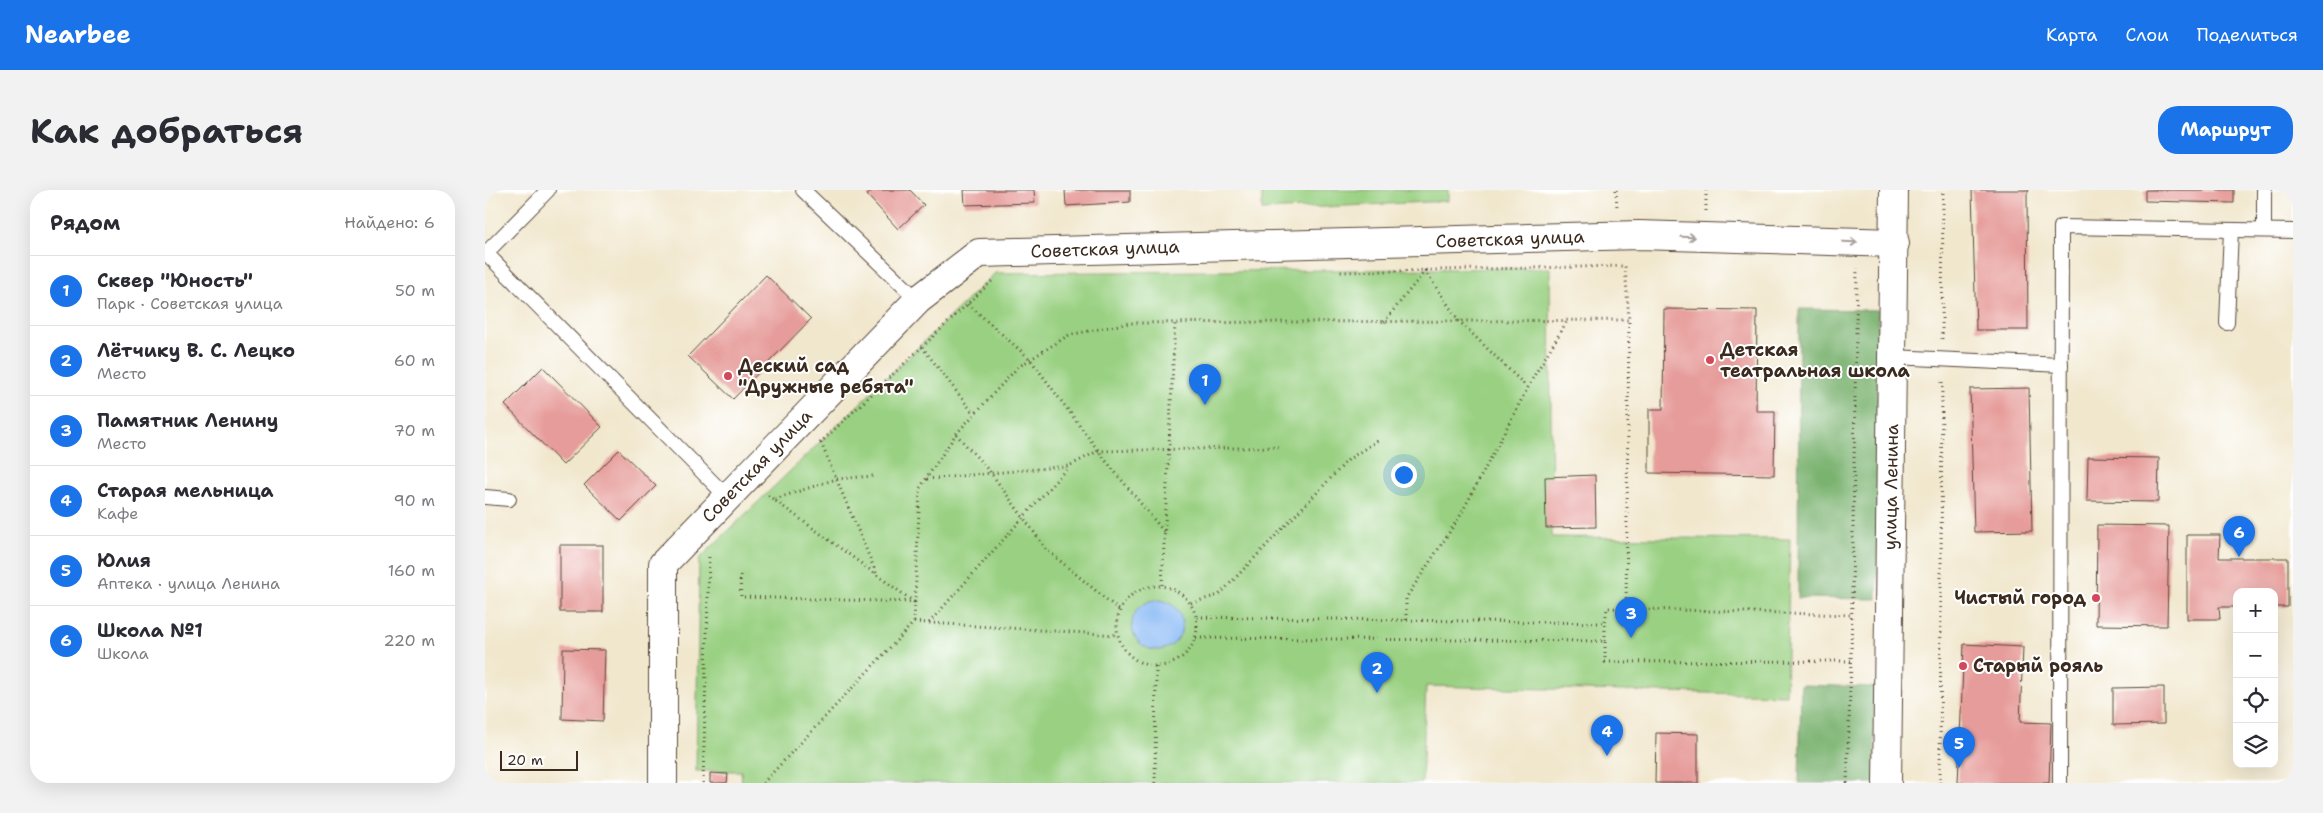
<!DOCTYPE html>
<html lang="ru">
<meta charset="utf-8">
<style>
:root{--surface:#fff;--page:#f2f2f3;--text:#2b2b33;--muted:#7c7c81;--line:#e1e1e2;--accent:#1a73e8}
body{margin:0;font-family:"Shantell Sans",sans-serif;background:var(--page);color:var(--text)}
.controls{position:absolute;right:15px;bottom:15px;display:grid;overflow:hidden;border-radius:10px;box-shadow:0 5px 20px #0002}
.controls button{width:45px;height:45px;display:grid;place-items:center;padding:0;border:0;border-bottom:1px solid var(--line);background:var(--surface);color:var(--text);font:25px sans-serif}
.scale{position:absolute;left:15px;bottom:12px;width:78px;box-sizing:border-box;padding-left:5px;border:2px solid #3b2a1e;border-top:0;font-size:14px;line-height:18px;white-space:nowrap;color:#3b2a1e;-webkit-text-stroke:4px #fff;paint-order:stroke}
.you{position:absolute;left:918px;top:284px;width:18px;height:18px;margin:-12px;border:4px solid #fff;border-radius:50%;background:#1a73e8;box-shadow:0 0 0 8px #1a73e833}
.badge{display:grid;place-items:center;width:32px;height:32px;border-radius:50%;background:var(--accent);color:#fff;font-size:16px;font-weight:700}
.pin{position:absolute;translate:-50% -41px;filter:drop-shadow(0 1px 2px #0008)}
.pin::after{content:'';position:absolute;top:26px;width:18px;height:15px;background:inherit;clip-path:polygon(0 0,100% 0,50% 100%)}
.list{margin:0;padding:0;list-style:none}
h2{display:flex;justify-content:space-between;align-items:center;height:65px;margin:0;padding:0 20px;font-size:21px}
h2 small{font-size:16px;font-weight:400;color:var(--muted)}
.list li{display:grid;grid-template-columns:32px 1fr auto;gap:15px;align-items:center;box-sizing:border-box;height:70px;padding:0 20px;border-top:1px solid var(--line)}
.list b{display:block;font-size:19px;white-space:nowrap}
.list p{margin:0;font-size:16px;white-space:nowrap;color:var(--muted)}
.list em{font-size:16px;font-style:normal;color:var(--muted)}
.icon{flex:none;width:28px;height:28px;fill:none;stroke:currentColor;stroke-width:2;stroke-linecap:round;stroke-linejoin:round}
.map{position:relative;flex:none;width:1808px;height:593px;overflow:hidden;border-radius:20px}
header{display:flex;align-items:center;gap:30px;box-sizing:border-box;height:70px;padding:0 25px;background:var(--accent);color:#fff}
header strong{font-size:24px}
nav{display:flex;gap:28px;margin-inline-start:auto;font-size:18px}
.intro{display:flex;align-items:center;justify-content:space-between;box-sizing:border-box;height:120px;padding:0 30px}
h1{margin:0;font-size:35px}
.button{padding:12px 22px;border-radius:20px;background:var(--accent);color:#fff;font-size:18px;font-weight:700}
main{display:flex;gap:30px;padding:0 30px}
aside{flex:1;background:var(--surface);border-radius:20px;box-shadow:0 5px 20px #0002}
.map>svg:first-child{display:block}
</style>
<header>
<strong>Nearbee</strong>
<nav><a>Карта</a><a>Слои</a><a>Поделиться</a></nav>
</header>
<div class="intro"><h1>Как добраться</h1><a class="button">Маршрут</a></div>
<main>
<aside>
<h2>Рядом<small>Найдено: 6</small></h2>
<ul class="list">
<li><span class="badge">1</span><div><b>Сквер &quot;Юность&quot;</b><p>Парк · Советская улица</p></div><em>50 m</em></li>
<li><span class="badge">2</span><div><b>Лётчику В. С. Лецко</b><p>Место</p></div><em>60 m</em></li>
<li><span class="badge">3</span><div><b>Памятник Ленину</b><p>Место</p></div><em>70 m</em></li>
<li><span class="badge">4</span><div><b>Старая мельница</b><p>Кафе</p></div><em>90 m</em></li>
<li><span class="badge">5</span><div><b>Юлия</b><p>Аптека · улица Ленина</p></div><em>160 m</em></li>
<li><span class="badge">6</span><div><b>Школа №1</b><p>Школа</p></div><em>220 m</em></li>
</ul>
</aside>
<div class="map">
<svg width="1808" height="593" viewBox="0 0 1808 593">
<rect width="100%" height="100%" fill="#fff"/>
<filter id="ink" filterUnits="userSpaceOnUse"><feTurbulence type="fractalNoise" baseFrequency=".02" numOctaves="2"/><feDisplacementMap in="SourceGraphic" scale="10" xChannelSelector="R" yChannelSelector="G"/><feConvolveMatrix kernelMatrix="1 2 1 2 8 2 1 2 1" color-interpolation-filters="sRGB"/></filter>
<filter id="wash" filterUnits="userSpaceOnUse"><feTurbulence type="fractalNoise" baseFrequency=".0096" numOctaves="4" result="noise"/><feDisplacementMap in="SourceGraphic" scale="20" xChannelSelector="R" yChannelSelector="G"/><feGaussianBlur stdDeviation="1.12" result="paint"/><feColorMatrix in="noise" values="0 0 0 0 0 0 0 0 0 0 0 0 0 0 0 0 0 1.4 0 .05"/><feComposite in="paint" operator="in"/></filter>
<g filter="url(#wash)">
<rect width="100%" height="100%" fill="#f1e7cd"/>
<!-- green -->
<g fill="#99d081" stroke="#6a7d50">
<path d="M777 0H963V11L777 20Z"/>
<path d="M1065 78 1067 347 1305 349 1301 505 941 496 937 593H257L256 581H211L214 369 510 83Z"/>
</g>
<!-- forest -->
<g fill="#7ab26f" stroke="#5a6e46">
<path d="M1314 119 1393 120 1392 409 1313 408Z"/>
<path d="M1316 495 1389 497 1390 593H1314Z"/>
</g>
<!-- water -->
<circle fill="#89baf5" stroke="#62728a" cx="672" cy="435" r="25"/>
<g id="blocks">
<!-- building -->
<g fill="#e69c9a">
<path d="M388 0H425L439 15 413 39 382 5Z"/>
<path d="M479 0H549L550 13 480 15Z"/>
<path d="M580 0H645V12L581 16Z"/>
<path d="M1487 0H1544L1542 4 1543 140H1491Z"/>
<path d="M1660 0H1749V13L1660 11Z"/>
<path d="M281 85 326 129 248 209 203 166Z"/>
<path d="M1179 119 1272 120 1271 221H1290L1289 285 1164 283V219H1178Z"/>
<path d="M58 177 117 237 78 275 20 215Z"/>
<path d="M1544 198 1547 341 1489 342 1485 199Z"/>
<path d="M134 260 171 296 136 331 99 295Z"/>
<path d="M1603 267 1674 268 1673 312 1602 311Z"/>
<path d="M1110 285 1111 337 1061 338 1060 287Z"/>
<path d="M1612 335 1684 336 1682 436 1611 435Z"/>
<path d="M1702 345H1735L1734 368H1803V417H1789V402H1752V417H1734L1735 429H1702Z"/>
<rect x="75" y="355" width="43" height="67"/>
<path d="M1479 454 1538 457 1535 532 1566 533 1564 593H1473Z"/>
<path d="M78 459 120 460 118 531 77 529Z"/>
<path d="M1679 497V534L1628 535V498Z"/>
<path d="M1171 543 1213 544V593H1170Z"/>
<path d="M225 583 243 584 242 593H225Z"/>
</g>
</g>
</g>
<g filter="url(#ink)">
<use href="#blocks" fill-opacity="0" stroke="#564638" stroke-width="1"/>
<g fill="none" stroke-linecap="round" stroke-linejoin="round">
<defs>
<g id="service">
<path d="M318 0 433 110"/>
<path d="M1779 0V40"/>
<path d="M0 62 242 307"/>
<path d="M1 63 63 0"/>
<path d="M1742 133 1746 40"/>
<path d="M1408 167 1576 175"/>
<path d="M0 307 24 309"/>
<path d="M1575 593 1576 37 1808 41"/>
</g>
<g id="minor">
<path d="M178 593V374L433 110 494 63 1154 45 1410 53"/>
<path d="M1402 593 1409 0"/>
</g>
</defs>
<!-- service casing -->
<use href="#service" stroke="#564638" stroke-width="16"/>
<!-- minor casing -->
<use href="#minor" stroke="#564638" stroke-width="30"/>
<!-- path -->
<g stroke="#564638" stroke-width="3" stroke-dasharray="1 4" stroke-linecap="butt">
<path d="M1131 0 1132 19"/>
<path d="M1221 0V22"/>
<path d="M483 114 545 169 621 271 680 343"/>
<path d="M899 132 940 81 974 131 1043 198"/>
<path d="M1457 149 1458 0"/>
<path d="M437 157 489 224"/>
<path d="M471 244 506 283 562 360 634 420"/>
<path d="M335 253 509 89"/>
<path d="M336 253 392 385"/>
<path d="M442 289 584 276 613 261 794 257"/>
<path d="M290 309 351 289 388 286"/>
<path d="M255 385 256 407 429 412 281 304"/>
<path d="M677 395 690 133"/>
<circle cx="672" cy="436" r="40"/>
<path d="M706 413 734 405 864 269 895 249"/>
<path d="M1141 418 1144 130"/>
<path d="M712 427 1120 433 1122 418 1367 425"/>
<path d="M921 430V408L975 326 1049 186 1082 131"/>
<path d="M429 432 633 445"/>
<path d="M444 433 583 277"/>
<path d="M711 448 1120 451V472L1366 471"/>
<path d="M1120 451V433"/>
<path d="M218 593 224 366"/>
<path d="M278 593 429 432 435 298 471 244 533 177 584 145 644 133 1144 130 1140 76 855 82"/>
<path d="M670 593 671 476"/>
<path d="M1362 593 1366 471 1372 78"/>
<path d="M1455 593 1457 188"/>
</g>
<!-- service -->
<use href="#service" stroke="#fff" stroke-width="14"/>
<!-- minor -->
<use href="#minor" stroke="#fff" stroke-width="28"/>
</g>
<!-- one-way arrows -->
<defs><path id="oneway-shaft" d="M-6 0H5M1.5-3L5.5 0L1.5 3" fill="none" stroke-width="1.6" stroke-linecap="round" stroke-linejoin="round" transform="scale(1.25)"/></defs>
<g stroke="#a79f9a">
<use href="#oneway-shaft" transform="translate(1203 47) rotate(2)"/>
<use href="#oneway-shaft" transform="translate(1365 52) rotate(2)"/>
</g>
</g>
<!-- markers -->
<g fill="#d1495b" stroke="#fff" stroke-width="2">
<circle cx="1225" cy="170" r="5"/>
<circle cx="243" cy="186" r="5"/>
<circle cx="1611" cy="408" r="5"/>
<circle cx="1478" cy="476" r="5"/>
</g>
<g text-anchor="middle" dominant-baseline="central" stroke-width="4" stroke-linejoin="round" paint-order="stroke">
<!-- street labels -->
<g font-size="18" fill="#3b2a1e" stroke="#fff">
<text transform="translate(1025 49) rotate(-2)">Советская улица</text>
<text transform="translate(620 59) rotate(-2)">Советская улица</text>
<text transform="translate(272 276) rotate(-46)">Советская улица</text>
<text transform="translate(1406 297) rotate(-89)">улица Ленина</text>
</g>
<!-- poi labels -->
<g font-size="18" font-weight="bold" fill="#3b2a1e" stroke="#fff" text-anchor="start">
<text x="1235" y="160">Детская<tspan x="1235" dy="21">театральная школа</tspan></text>
<text x="253" y="176">Деский сад<tspan x="253" dy="21">"Дружные ребята"</tspan></text>
<text x="1601" y="408" text-anchor="end">Чистый город</text>
<text x="1488" y="476">Старый рояль</text>
</g>
</g>
</svg>
<div class="controls">
<button>+</button>
<button>−</button>
<button><svg class="icon" aria-label="locate" viewBox="0 0 24 24"><circle cx="12" cy="12" r="6"/><path d="M12 2v4M12 18v4M2 12h4M18 12h4"/></svg></button>
<button><svg class="icon" aria-label="layers" viewBox="0 0 24 24"><path d="M12 4l9 5-9 5-9-5zM3 14l9 5 9-5"/></svg></button>
</div>
<div class="scale">20 m</div>
<div class="you"></div>
<div class="pin badge" style="left:720px;top:215px">1</div>
<div class="pin badge" style="left:892px;top:503px">2</div>
<div class="pin badge" style="left:1146px;top:448px">3</div>
<div class="pin badge" style="left:1122px;top:566px">4</div>
<div class="pin badge" style="left:1474px;top:578px">5</div>
<div class="pin badge" style="left:1754px;top:367px">6</div>
</div>
</main>
